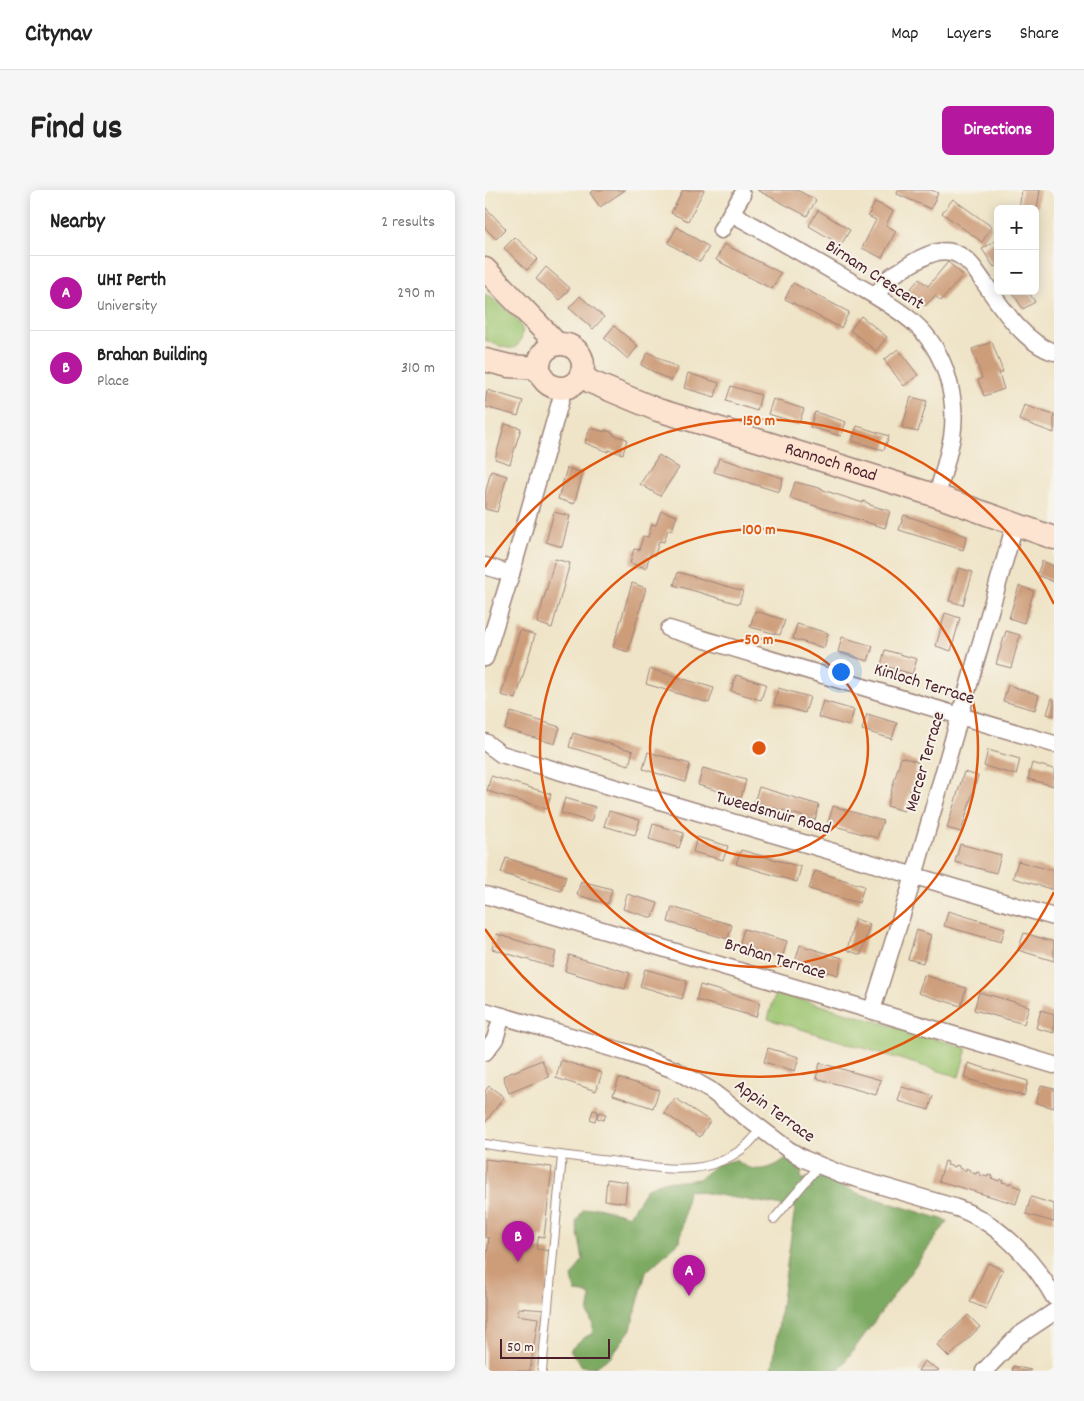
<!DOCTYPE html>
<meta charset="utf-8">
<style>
:root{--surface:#fff;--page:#f6f6f6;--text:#222;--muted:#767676;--line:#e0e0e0;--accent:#b5179e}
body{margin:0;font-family:Dekko,sans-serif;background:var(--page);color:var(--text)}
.controls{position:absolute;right:15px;top:15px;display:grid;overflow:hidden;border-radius:8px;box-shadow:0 2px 12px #0003}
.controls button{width:45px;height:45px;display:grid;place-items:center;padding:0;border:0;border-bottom:1px solid var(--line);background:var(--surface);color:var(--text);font:25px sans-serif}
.scale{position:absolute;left:15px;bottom:12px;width:110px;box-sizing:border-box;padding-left:5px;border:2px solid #4a1f2b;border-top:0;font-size:14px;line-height:18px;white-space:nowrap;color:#4a1f2b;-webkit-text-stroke:4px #f7f3e8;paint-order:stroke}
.you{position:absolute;left:355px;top:481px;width:18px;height:18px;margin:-12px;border:4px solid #fff;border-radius:50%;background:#1a73e8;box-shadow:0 0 0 8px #1a73e833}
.badge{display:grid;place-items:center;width:32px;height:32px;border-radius:50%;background:var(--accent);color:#fff;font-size:16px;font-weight:700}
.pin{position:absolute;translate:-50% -41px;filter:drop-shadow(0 1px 2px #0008)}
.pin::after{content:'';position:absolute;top:26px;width:18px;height:15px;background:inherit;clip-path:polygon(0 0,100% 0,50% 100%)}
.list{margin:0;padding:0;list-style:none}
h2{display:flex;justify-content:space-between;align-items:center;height:65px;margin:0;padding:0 20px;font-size:21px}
h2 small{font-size:16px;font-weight:400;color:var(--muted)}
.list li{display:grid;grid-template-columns:32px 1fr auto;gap:15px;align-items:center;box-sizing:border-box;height:75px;padding:0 20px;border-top:1px solid var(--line)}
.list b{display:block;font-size:19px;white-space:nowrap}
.list p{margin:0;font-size:16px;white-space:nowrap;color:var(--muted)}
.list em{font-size:16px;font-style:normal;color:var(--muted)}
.map{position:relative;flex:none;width:569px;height:1181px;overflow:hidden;border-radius:8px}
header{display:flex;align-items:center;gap:30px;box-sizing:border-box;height:70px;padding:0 25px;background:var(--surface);border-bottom:1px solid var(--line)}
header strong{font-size:24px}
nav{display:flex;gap:28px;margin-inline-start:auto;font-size:18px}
.intro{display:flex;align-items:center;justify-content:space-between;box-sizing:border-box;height:120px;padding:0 30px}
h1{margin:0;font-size:35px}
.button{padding:12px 22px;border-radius:8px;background:var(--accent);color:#fff;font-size:18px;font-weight:700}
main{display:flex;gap:30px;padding:0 30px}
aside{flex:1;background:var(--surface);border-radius:8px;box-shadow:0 2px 12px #0003}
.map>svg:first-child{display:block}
</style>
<header>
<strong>Citynav</strong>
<nav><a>Map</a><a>Layers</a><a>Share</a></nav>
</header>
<div class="intro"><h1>Find us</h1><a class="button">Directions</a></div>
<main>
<aside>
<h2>Nearby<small>2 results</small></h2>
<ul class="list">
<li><span class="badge">A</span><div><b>UHI Perth</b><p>University</p></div><em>290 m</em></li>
<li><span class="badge">B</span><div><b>Brahan Building</b><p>Place</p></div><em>310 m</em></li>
</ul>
</aside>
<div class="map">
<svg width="569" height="1181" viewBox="0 0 569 1181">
<rect width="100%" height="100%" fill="#f7f3e8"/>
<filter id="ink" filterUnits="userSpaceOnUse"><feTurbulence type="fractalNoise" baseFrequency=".02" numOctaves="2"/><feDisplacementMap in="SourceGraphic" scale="10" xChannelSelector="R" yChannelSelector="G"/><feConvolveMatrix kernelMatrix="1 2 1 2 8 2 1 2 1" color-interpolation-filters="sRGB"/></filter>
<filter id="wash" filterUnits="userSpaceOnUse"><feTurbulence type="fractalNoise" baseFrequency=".0096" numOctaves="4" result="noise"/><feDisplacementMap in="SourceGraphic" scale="20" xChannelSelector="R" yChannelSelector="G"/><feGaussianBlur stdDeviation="1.12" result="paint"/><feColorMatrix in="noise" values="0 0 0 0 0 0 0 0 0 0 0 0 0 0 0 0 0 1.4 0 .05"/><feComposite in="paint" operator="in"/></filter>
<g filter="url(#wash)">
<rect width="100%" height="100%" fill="#efe4c7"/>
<!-- green -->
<g fill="#9cc570" stroke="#73724e">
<path d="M0 104C11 110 33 127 37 139 38 143 37 147 35 151 33 155 31 158 27 158 19 159 8 153 0 150Z"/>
<path d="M291 802 482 858 474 887 283 829Z"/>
</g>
<!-- forest -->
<path fill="#7daa62" stroke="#646446" d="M301 968 317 976 316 989 341 988 372 1003 463 1031 353 1181H287L310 1018 203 1000 195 1051 161 1082 146 1139 126 1166 111 1177 97 1176 85 1160 98 1148 107 1144 108 1136 103 1123 106 1107 100 1103 90 1102 87 1087 98 1069 91 1032 98 1020 113 1017 144 1026 162 998 181 991H198L214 989 231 975 250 970C255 973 260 977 265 978 278 982 292 976 301 968Z"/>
<g id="blocks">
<!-- building -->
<g fill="#cd9d7a">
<path d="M109 0H140L115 17 105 3Z"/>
<path d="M198 0H219L203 31 186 23Z"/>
<path d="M272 0H312L331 10 322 26Z"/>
<path d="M413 0H446L453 3 446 19 412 4Z"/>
<path d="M537 0H555L551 25 550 19H534Z"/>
<path d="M468 9 507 37 497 52 457 23Z"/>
<path d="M390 12 408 21 401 35 411 41 397 68 377 58 391 30 383 26Z"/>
<path d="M0 17 21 39 11 49 0 38Z"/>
<path d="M333 20 365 40 356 55 324 36Z"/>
<path d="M192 37 224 57 215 72 183 53Z"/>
<path d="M30 47 53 69 42 80 19 58Z"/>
<path d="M510 51 513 55V75L509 77 497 59Z"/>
<path d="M239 54 296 83 287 99 231 70Z"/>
<path d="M463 72 478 85 456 111 450 106 440 116 423 102 434 89 443 96Z"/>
<path d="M61 77 85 98 75 110 51 89Z"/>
<path d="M308 93 364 122 356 138 300 109Z"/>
<path d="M526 101H543L550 112 538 119Z"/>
<path d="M95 106 119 127 108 139 84 118Z"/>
<path d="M376 126 402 147 391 161 365 140Z"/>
<path d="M129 136 153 156 143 169 119 148Z"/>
<path d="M507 152 518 182 514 183 519 199 499 206 493 190 497 188 487 159Z"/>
<path d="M413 159 433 185 419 196 399 170Z"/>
<path d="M163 162 193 178 186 191 156 175Z"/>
<path d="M203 183 234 193 230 207 199 198Z"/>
<path d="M246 196 276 205 272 221 241 211Z"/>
<path d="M2 200 38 211 33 226 0 217Z"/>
<path d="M426 207 442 211 433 242 417 238Z"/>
<path d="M288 209 319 219 314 233 283 224Z"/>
<path d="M539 215 569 225V243L534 230Z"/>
<path d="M330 222 361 232 356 246 325 237Z"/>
<path d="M20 234 36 238 25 274 10 269Z"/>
<path d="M372 236 404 246 399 260 367 251Z"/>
<path d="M105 238 120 242V240L129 243 128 245 142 249 138 264 123 260V262L100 253Z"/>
<path d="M174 265 194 278 175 306 155 294Z"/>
<path d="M234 268 298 288 294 302 229 282Z"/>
<path d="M82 278 98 283 89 314 73 309Z"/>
<path d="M6 281 22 286 12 322 0 319V304Z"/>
<path d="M310 292 338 299V300L378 313V311L385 314V315L405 321 400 338 305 308Z"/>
<path d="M176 321 192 326 187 340 183 339 179 352 174 351 170 365 165 364 161 378 145 373 149 359 154 360 158 346 163 347 167 334 171 335Z"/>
<path d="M69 322 85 326 77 357 61 352Z"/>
<path d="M419 325 482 346 478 360 414 340Z"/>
<path d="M70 369 85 373 67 438 52 433Z"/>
<path d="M557 371 569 376V392L552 385Z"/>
<path d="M474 378 488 382 478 415 464 411Z"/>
<path d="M193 382 258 401 254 414 189 395Z"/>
<path d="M147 393 161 398 143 462 128 457Z"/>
<path d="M534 396 549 401 539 433 524 428Z"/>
<path d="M270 421 300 430 295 445 265 437Z"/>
<path d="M460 423 475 428 466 461 451 456Z"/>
<path d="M312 434 343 443 339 458 308 449Z"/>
<path d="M35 440 50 445 31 509 16 505Z"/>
<path d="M521 441 535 445 526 478 511 474Z"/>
<path d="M357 447 388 456 383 471 353 462Z"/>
<path d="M400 460 432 469 427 484 396 475Z"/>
<path d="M165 479 229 498 224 513 161 494Z"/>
<path d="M251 485 281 494 276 510 246 501Z"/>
<path d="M523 495 554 505 550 520 518 511Z"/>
<path d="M293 498 325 507 320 523 289 514Z"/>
<path d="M567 508 569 509V526L562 524Z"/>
<path d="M338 511 369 520 364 536 333 527Z"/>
<path d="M26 522 75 537 70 554 20 539Z"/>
<path d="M382 524 412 533 407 549 377 540Z"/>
<path d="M88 543 148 561 144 575 84 557Z"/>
<path d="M503 560 535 569 531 585 499 576Z"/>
<path d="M163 562 205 574 200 592 158 579Z"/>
<path d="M416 567 433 572 419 621 402 616Z"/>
<path d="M547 573 569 579V596L543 589Z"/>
<path d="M218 578 261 590 256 608 213 595Z"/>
<path d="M479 582 493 586 476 642 462 638Z"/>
<path d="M6 586 66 604 62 619 2 601Z"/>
<path d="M274 597 334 615 330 630 269 612Z"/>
<path d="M80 608 110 617 106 632 76 623Z"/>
<path d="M348 616 398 631 392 648 343 634Z"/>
<path d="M124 621 155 630 150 645 119 636Z"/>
<path d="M168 634 199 643 194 658 164 649Z"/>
<path d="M212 647 243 656 238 670 208 662Z"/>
<path d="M475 654 516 665 511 683 470 672Z"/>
<path d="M256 660 316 677 312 692 251 674Z"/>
<path d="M21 668 81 686 76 701 16 683Z"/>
<path d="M533 671 569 681V700L528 688Z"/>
<path d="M330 681 379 696 374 713 324 699Z"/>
<path d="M96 691 127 699 123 714 92 705Z"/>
<path d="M142 704 173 713 168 728 138 719Z"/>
<path d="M187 717 247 735 243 749 183 732Z"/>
<path d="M463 721 520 738 516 752 459 736Z"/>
<path d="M370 729 385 734 376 765 362 760Z"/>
<path d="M259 739 302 751 297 769 254 756Z"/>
<path d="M432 740 446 745 438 773 423 769Z"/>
<path d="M539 743 569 752V771L533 760Z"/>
<path d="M11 744 71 762 67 777 7 759Z"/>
<path d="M315 755 357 768 353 785 310 773Z"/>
<path d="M84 765 145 783 140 799 80 781Z"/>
<path d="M160 779 202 791 197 809 155 796Z"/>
<path d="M439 785 481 798 476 816 433 803Z"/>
<path d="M215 795 275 812 271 827 211 810Z"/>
<path d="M494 802 544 816 539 834 489 820Z"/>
<path d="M556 820 569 824V843L551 838Z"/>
<path d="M283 858 314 867 310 881 279 872Z"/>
<path d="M57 870 64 887 24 903 18 886Z"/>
<path d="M76 870 117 883 111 901 71 888Z"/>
<path d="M335 873 396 890 391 905 331 888Z"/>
<path d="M483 873 543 891 539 906 479 888Z"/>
<path d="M134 888 174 900 168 918 128 905Z"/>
<path d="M556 895 569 898V918L551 913Z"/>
<path d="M4 896 19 907 0 933V901Z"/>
<path d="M417 897 448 906 444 920 413 911Z"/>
<path d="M190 908 225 931 215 947 179 923Z"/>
<path d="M108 920 113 921 110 931 105 929Z"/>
<path d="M114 922 121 924 119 930 112 928Z"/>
<path d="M0 969 67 977 59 1047 54 1046 51 1059 66 1061 60 1120 34 1118 32 1125 53 1128 45 1181H0V1082L4 1048 0 1047Z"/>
<path d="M460 971 463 972 462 975 470 977 471 975 474 976V978L481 981V978L485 980 484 982 491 984 492 982 495 983V985L503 987V985L507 986 506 988 514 991 515 989 518 990 517 992 525 994V992L528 993V995L536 998 531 1014 454 991Z"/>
<path d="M122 989 142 992 140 1013 120 1010Z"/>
<path d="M546 1007 569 1014V1032L541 1024Z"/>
<path d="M503 1073 518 1080 501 1119 485 1112Z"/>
<path d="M483 1125 495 1137 464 1167 452 1155Z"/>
<path d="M439 1171 454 1180 453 1181H433Z"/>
<path d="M528 1176 546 1180 545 1181H527Z"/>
</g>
</g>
</g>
<g filter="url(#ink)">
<use href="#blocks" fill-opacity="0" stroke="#9c8279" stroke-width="1"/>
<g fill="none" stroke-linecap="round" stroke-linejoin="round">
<defs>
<g id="lane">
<path d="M0 954C42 961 83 966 125 971 152 975 181 981 208 978 233 976 263 961 275 939"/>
<path d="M289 1029 334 976"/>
<path d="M57 1181 77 966"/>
</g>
<g id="street">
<path d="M246 23C286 45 325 68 365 91 386 104 410 116 429 133 460 160 473 207 467 247 463 267 457 287 452 306"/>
<path d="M236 40 257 5"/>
<path d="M391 106 403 89 408 85C435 69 462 45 488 77 509 105 535 152 569 162"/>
<path d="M0 376 26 384"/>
<path d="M184 439 569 554"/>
<path d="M0 468 26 384 76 209V198"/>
<path d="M0 552 16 564 569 727"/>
<path d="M0 705 569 875"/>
<path d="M387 820 429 686 530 334"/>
<path d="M0 821 143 863 190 880 225 900 304 960 319 969 356 984 469 1017C512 1031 547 1068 569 1107"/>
<path d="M0 862 10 849 17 826"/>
<path d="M499 1181 533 1146 569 1122"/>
</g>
<g id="secondary">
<path d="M0 79 72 154"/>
<circle cx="76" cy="176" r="22"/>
<path d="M0 170 24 176 54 178"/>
<path id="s1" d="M96 184 106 192 173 220 279 252 452 306 569 348"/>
</g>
</defs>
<!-- lane casing -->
<use href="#lane" stroke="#9c8279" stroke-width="10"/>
<!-- street casing -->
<use href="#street" stroke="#9c8279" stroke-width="19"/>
<!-- secondary casing -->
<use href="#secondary" stroke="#9c8279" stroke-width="25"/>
<!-- lane -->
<use href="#lane" stroke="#fff" stroke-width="8"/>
<!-- street -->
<use href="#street" stroke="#fff" stroke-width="16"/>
<!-- secondary -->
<use href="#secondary" stroke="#fde4d1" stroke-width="22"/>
</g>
</g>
<!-- distance rings -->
<g fill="none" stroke="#e0560e" stroke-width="2.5">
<circle cx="274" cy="558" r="109"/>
<circle cx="274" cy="558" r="219"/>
<path d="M569 702A328 328 0 0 1 0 739M0 377A328 328 0 0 1 569 414"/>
</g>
<g text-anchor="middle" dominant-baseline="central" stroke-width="4" stroke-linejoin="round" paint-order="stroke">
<!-- street labels -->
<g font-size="18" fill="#4a1f2b" stroke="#f7f3e8">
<text transform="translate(389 86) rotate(33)">Birnam Crescent</text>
<text stroke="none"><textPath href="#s1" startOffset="266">Rannoch Road</textPath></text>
<text transform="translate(439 495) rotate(17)">Kinloch Terrace</text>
<text transform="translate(441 572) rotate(-74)">Mercer Terrace</text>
<text transform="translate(288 624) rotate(16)">Tweedsmuir Road</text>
<text transform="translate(290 770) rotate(17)">Brahan Terrace</text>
<text transform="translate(289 922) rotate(36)">Appin Terrace</text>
</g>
</g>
<circle cx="274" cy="558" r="8" fill="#e0560e" stroke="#f7f3e8" stroke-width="2.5"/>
<g font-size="15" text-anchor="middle" font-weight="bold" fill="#e0560e" stroke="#f7f3e8" stroke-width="4" stroke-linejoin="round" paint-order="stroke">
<text x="274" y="235">150 m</text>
<text x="274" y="344">100 m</text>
<text x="274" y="454">50 m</text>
</g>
</svg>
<div class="controls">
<button>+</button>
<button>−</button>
</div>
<div class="scale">50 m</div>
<div class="you"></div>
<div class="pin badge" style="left:204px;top:1106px">A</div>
<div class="pin badge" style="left:33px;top:1072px">B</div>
</div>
</main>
